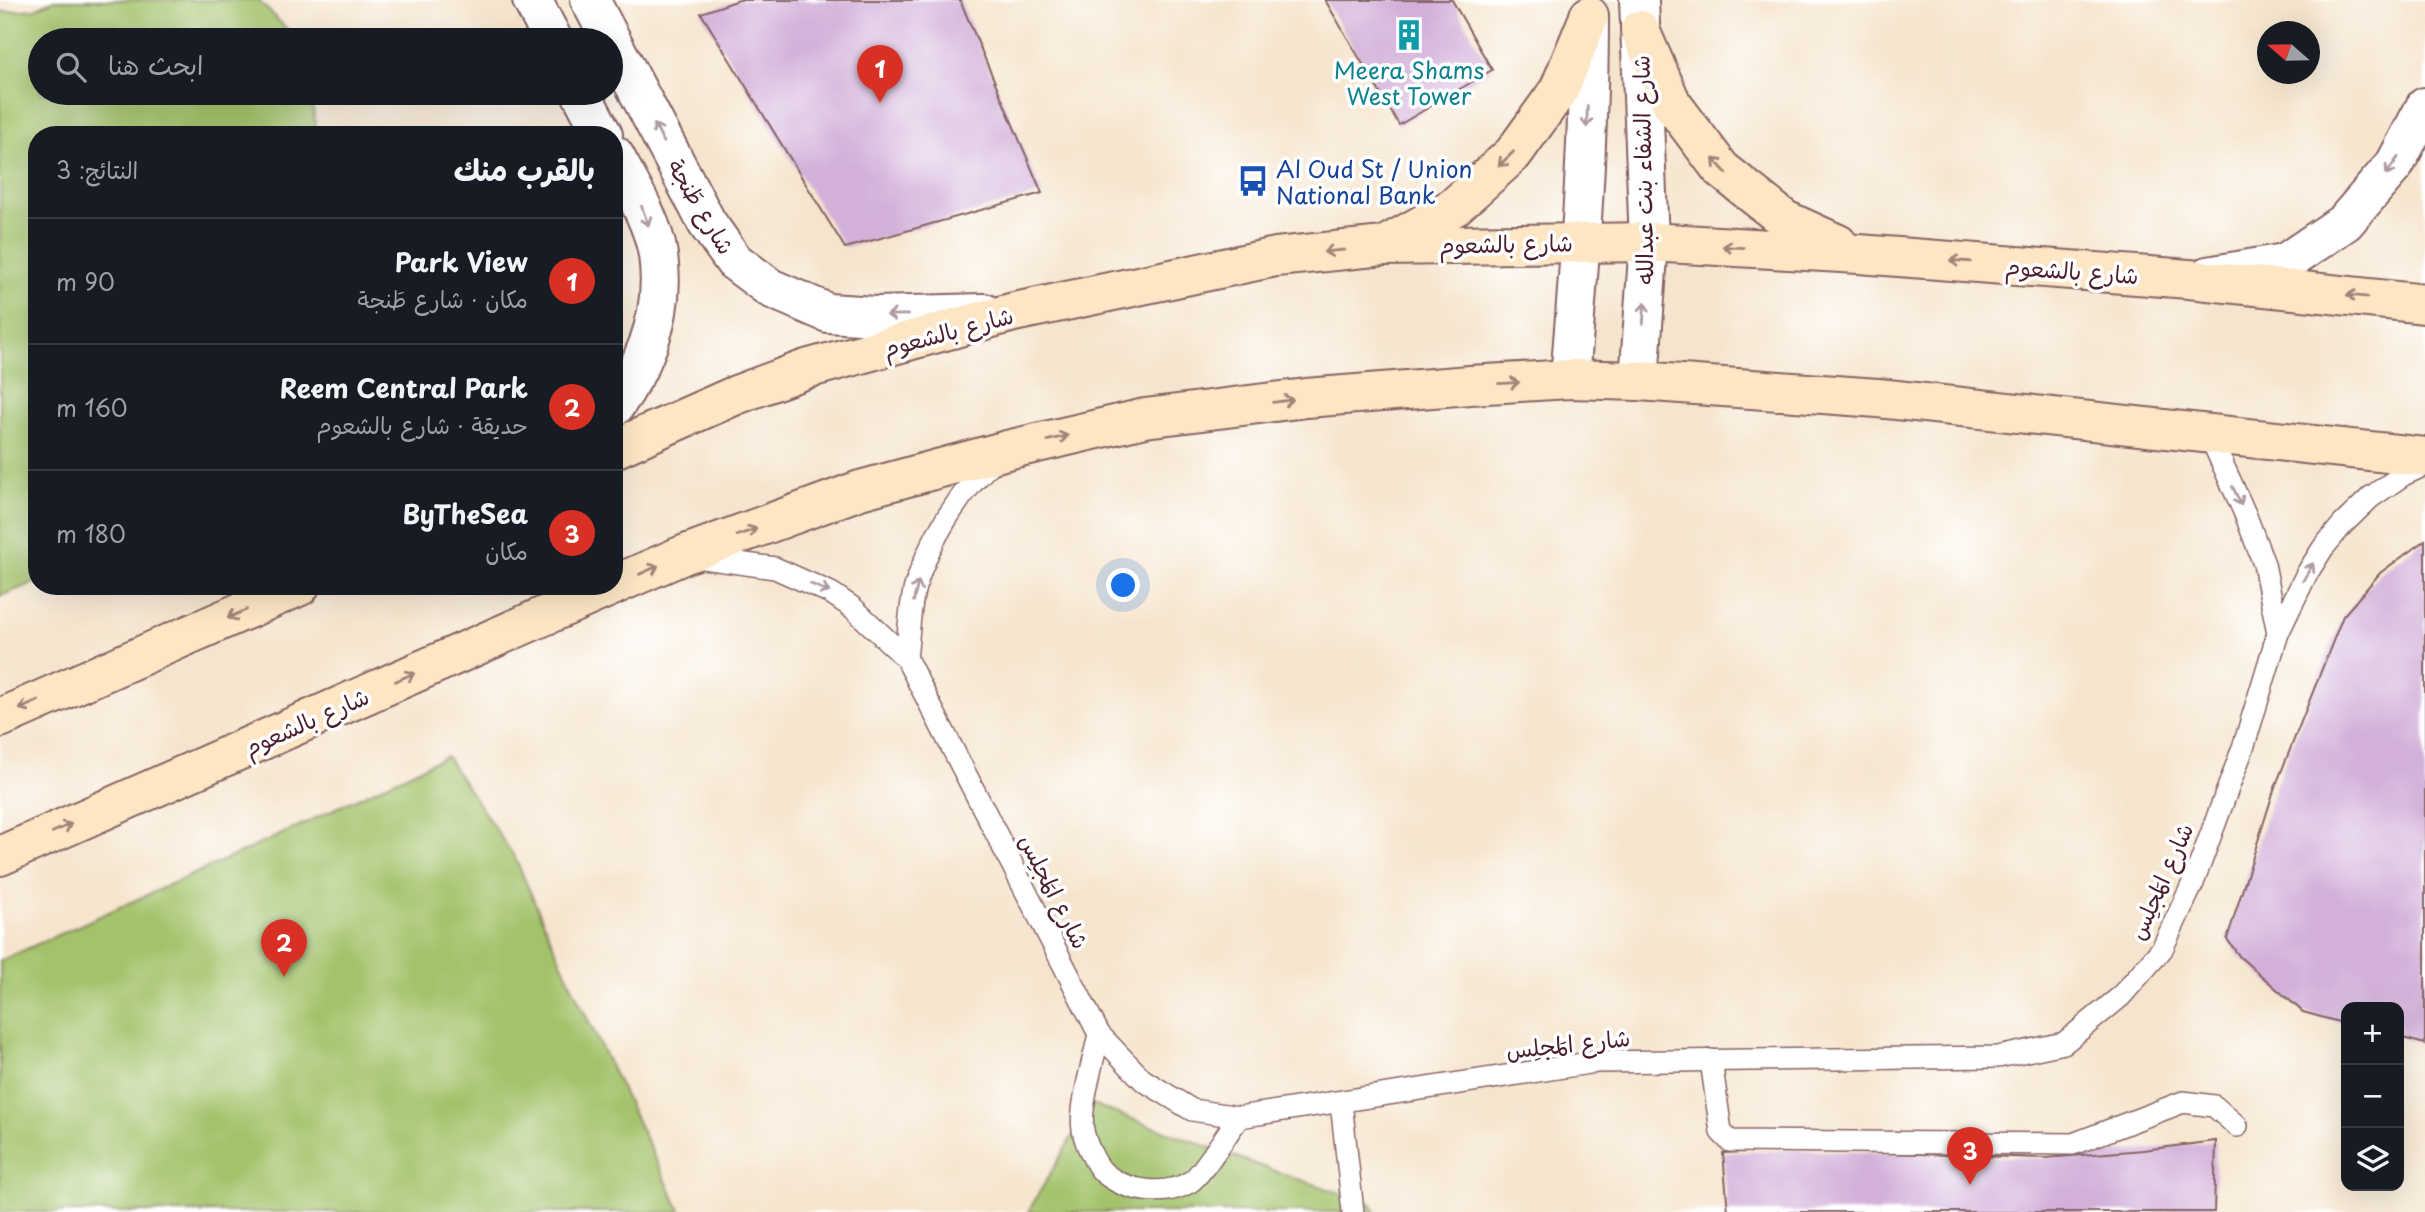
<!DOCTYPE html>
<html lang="ar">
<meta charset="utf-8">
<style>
:root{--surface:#171b24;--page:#20242c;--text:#f1f3f6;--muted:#9ea1a6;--line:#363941;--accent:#d93025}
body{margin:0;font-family:"Playpen Sans","Playpen Sans Arabic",sans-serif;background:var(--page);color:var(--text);direction:rtl}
.controls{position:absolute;right:21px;bottom:21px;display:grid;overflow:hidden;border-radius:14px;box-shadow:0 7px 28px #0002}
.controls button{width:63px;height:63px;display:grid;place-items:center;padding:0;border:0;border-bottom:2px solid var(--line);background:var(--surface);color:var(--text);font:35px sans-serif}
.compass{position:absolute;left:2257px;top:21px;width:63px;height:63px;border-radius:50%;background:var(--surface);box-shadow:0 7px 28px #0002;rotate:290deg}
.you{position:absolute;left:1124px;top:586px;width:24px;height:24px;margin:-18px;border:5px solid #fff;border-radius:50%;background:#1a73e8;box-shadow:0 0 0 10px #1a73e833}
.badge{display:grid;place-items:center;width:46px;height:46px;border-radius:50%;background:var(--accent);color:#fff;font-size:23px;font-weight:700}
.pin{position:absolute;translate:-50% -58px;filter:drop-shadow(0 2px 4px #0008)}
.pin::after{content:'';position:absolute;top:37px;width:24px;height:21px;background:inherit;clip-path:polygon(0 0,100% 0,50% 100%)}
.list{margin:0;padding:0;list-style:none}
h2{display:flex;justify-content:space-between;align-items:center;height:91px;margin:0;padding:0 28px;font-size:30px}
h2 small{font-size:23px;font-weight:400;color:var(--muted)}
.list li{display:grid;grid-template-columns:46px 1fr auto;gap:21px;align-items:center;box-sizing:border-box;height:126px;padding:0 28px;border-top:2px solid var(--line)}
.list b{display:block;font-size:26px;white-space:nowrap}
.list p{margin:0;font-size:23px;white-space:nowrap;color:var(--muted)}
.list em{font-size:23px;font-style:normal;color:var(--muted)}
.icon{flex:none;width:38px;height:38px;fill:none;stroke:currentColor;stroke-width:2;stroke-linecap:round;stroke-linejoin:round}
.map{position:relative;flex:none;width:2425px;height:1212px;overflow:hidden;direction:ltr}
.search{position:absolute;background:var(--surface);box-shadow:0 7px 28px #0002;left:28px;top:28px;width:595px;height:77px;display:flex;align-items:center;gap:18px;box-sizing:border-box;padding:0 24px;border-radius:38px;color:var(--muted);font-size:26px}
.panel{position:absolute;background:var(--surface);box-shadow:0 7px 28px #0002;left:28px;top:126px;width:595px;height:469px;border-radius:28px;direction:rtl}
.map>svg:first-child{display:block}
</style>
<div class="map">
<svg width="2425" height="1212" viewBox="0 0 2425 1212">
<rect width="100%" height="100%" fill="#fff"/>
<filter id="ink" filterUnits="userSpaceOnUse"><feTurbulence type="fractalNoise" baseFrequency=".0143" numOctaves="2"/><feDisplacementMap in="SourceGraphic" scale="14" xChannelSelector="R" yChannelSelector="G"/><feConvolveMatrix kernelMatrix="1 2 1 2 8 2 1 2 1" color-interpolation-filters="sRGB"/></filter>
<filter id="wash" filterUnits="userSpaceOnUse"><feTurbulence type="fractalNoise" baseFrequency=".00686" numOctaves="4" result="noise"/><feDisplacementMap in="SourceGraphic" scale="28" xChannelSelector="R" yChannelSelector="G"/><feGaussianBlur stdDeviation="1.57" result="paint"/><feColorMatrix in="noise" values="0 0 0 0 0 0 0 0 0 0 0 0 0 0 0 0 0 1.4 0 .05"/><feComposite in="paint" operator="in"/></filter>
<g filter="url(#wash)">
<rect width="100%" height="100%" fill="#f6e5ce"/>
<!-- green -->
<g fill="#a3c26a" stroke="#76704a" stroke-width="2">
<path d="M54 0H258L298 40H40V93H310L316 127 313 135H37V582L0 596V12L35 9Z"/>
<path d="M446 756 515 858 575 993 681 1212H0V961L278 836Z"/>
<path d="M1091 1104 1280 1173 1371 1203 1375 1212H1028Z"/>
</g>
<g id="blocks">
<!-- building -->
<g fill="#d2b0d9">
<path d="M739 0H960L1042 193 845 248 701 13Z"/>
<path d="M1325 0H1452L1492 70 1399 125Z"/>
<path d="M2425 540V1044L2399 1037V1007H2346V1024L2303 1012 2240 957 2227 939 2274 790 2343 616 2380 573Z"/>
<path d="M2216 1141 2214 1212H1728L1723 1153 1791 1150 2046 1158 2143 1150Z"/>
</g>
</g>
</g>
<g filter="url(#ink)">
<use href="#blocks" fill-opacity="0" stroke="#866464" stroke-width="2"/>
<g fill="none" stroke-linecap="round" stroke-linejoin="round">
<defs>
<g id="lane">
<path d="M2209 434 2246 516 2264 564 2278 633"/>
<path d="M696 557 775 568 831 593 853 608 906 658 1099 1034 1143 1080 1192 1110 1239 1117 1596 1062 1998 1057 2064 1043 2120 997 2162 949 2193 883 2244 745 2278 633 2306 575 2323 548 2343 524 2371 497 2403 475 2425 465"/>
<path d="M906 658C909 635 909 609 915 587 929 541 960 490 996 459"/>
<path d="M1099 1034C1094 1059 1079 1107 1083 1130 1085 1142 1095 1165 1104 1173 1127 1192 1165 1197 1190 1182 1200 1177 1230 1129 1239 1117"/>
<path d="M1711 1060 1721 1132 1730 1141 2073 1144 2183 1102 2214 1106 2237 1126"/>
<path d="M1341 1102 1353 1212"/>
</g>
<g id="street">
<path d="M532 0 553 40"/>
<path d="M590 0 611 40"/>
<path d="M611 40 707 223 734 261 770 288 828 313 876 316 984 313"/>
<path d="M581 93 603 135"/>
<path d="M614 155C630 185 653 221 658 255 666 312 647 362 614 407"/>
<path d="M2208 276 2285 263 2345 222 2395 164 2425 107"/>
<path d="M1570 379C1580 258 1589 138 1589 16"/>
<path d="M1639 381 1649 242 1639 0"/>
</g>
<g id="secondary">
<path d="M1640 30 1672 104 1721 169 1785 220 1838 244"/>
<path d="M1391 242 1454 207 1513 154 1559 90 1589 17"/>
<path d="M614 449 736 395 806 369 1014 312 1276 257 1384 246 1649 242 1859 254 2189 279 2425 304"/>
<path d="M614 585 683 555 860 490 1007 450 1145 418 1306 398 1470 385 1570 379 1639 381 1878 398 2425 457"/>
<path d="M0 718 300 586"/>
<path d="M0 856 612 586"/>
</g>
</defs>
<!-- lane casing -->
<use href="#lane" stroke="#866464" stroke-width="24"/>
<!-- street casing -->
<use href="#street" stroke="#866464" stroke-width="42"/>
<!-- secondary casing -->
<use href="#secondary" stroke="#866464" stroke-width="42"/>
<!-- lane -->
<use href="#lane" stroke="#fff" stroke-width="21"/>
<!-- street -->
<use href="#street" stroke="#fff" stroke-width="38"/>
<!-- secondary -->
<use href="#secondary" stroke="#fce6c4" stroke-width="38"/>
</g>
<!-- one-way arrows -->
<defs><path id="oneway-shaft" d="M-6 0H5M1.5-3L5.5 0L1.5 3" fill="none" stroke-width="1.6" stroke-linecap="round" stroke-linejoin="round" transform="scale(1.75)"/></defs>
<g stroke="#ae9aa0">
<use href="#oneway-shaft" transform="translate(1587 117) rotate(92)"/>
<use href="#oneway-shaft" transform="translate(659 133) rotate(-118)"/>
<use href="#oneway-shaft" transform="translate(2392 166) rotate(125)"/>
<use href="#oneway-shaft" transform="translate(645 216) rotate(70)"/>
<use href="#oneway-shaft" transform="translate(1644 313) rotate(-86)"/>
<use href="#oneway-shaft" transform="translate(897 315) rotate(179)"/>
<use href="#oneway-shaft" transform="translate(2237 496) rotate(65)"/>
<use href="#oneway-shaft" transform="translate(2308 572) rotate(-60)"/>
<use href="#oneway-shaft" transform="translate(820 588) rotate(24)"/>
<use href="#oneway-shaft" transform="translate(916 591) rotate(-76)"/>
</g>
<g stroke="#a38278">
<use href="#oneway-shaft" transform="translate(1506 159) rotate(136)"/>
<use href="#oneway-shaft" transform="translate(1720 166) rotate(-133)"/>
<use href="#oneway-shaft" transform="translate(1733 247) rotate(-177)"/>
<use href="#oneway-shaft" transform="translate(1334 251) rotate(174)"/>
<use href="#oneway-shaft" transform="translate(1960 261) rotate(-176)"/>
<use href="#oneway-shaft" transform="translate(2357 296) rotate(-174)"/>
<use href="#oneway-shaft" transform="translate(1509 383) rotate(-3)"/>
<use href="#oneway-shaft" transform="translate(1283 401) rotate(-7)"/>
<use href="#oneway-shaft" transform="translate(1058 438) rotate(-13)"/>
<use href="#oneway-shaft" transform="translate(747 532) rotate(-20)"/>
<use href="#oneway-shaft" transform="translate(649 570) rotate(-24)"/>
<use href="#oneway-shaft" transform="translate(237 614) rotate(156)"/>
<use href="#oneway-shaft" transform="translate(405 677) rotate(-24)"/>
<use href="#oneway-shaft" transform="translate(29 705) rotate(156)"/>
<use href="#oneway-shaft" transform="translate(62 828) rotate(-24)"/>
</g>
</g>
<!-- icons -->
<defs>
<symbol id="building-bare" viewBox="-9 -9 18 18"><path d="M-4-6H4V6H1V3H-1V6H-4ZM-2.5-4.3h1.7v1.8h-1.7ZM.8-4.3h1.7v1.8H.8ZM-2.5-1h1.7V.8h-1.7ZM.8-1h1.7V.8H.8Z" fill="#0f9aa8" stroke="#fff" stroke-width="2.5" paint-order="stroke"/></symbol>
<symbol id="bus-bare" viewBox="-9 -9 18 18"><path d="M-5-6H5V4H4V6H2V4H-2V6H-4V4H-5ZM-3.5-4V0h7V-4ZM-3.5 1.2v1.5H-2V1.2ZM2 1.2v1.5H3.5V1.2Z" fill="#1a4fb4" stroke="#fff" stroke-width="2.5" paint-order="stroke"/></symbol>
</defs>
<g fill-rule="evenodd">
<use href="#building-bare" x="1387" y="13" width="44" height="44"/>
<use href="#bus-bare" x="1231" y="159" width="44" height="44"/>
</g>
<g text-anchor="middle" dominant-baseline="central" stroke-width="7" stroke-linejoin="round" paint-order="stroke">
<!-- culture labels -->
<g font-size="23" fill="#0d838f" stroke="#fff">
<text x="1409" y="69">Meera Shams<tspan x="1409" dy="26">West Tower</tspan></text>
</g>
<!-- transit labels -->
<g font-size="23" fill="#164399" stroke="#fff" text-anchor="start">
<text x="1276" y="168">Al Oud St / Union<tspan x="1276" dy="26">National Bank</tspan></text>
</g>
<!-- street labels -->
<g font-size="23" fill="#4a1f2b" stroke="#fff">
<text transform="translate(1642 170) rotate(-91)">شارع الشفاء بنت عبدالله</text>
<text transform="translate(702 206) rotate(59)">شارع طَنجة</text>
<text transform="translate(1506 243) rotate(-1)">شارع بالشعوم</text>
<text transform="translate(2072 270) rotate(4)">شارع بالشعوم</text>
<text transform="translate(948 331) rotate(-15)">شارع بالشعوم</text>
<text transform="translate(306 721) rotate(-24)">شارع بالشعوم</text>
<text transform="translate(2160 881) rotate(-66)">شارع المَجلِس</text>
<text transform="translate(1055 891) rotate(63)">شارع المَجلِس</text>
<text transform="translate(1568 1043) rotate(-6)">شارع المَجلِس</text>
</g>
</g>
</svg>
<div class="controls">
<button>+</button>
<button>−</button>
<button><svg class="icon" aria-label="layers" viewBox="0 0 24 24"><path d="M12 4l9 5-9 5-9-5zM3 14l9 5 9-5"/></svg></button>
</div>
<svg class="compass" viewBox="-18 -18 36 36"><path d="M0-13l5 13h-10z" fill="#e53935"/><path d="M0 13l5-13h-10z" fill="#9ea1a6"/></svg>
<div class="you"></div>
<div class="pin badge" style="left:880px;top:103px">1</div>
<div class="pin badge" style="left:284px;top:977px">2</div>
<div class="pin badge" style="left:1970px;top:1185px">3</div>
<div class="search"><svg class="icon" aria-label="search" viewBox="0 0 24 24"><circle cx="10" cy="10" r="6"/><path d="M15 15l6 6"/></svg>ابحث هنا</div>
<section class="panel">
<h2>بالقرب منك<small>النتائج: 3</small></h2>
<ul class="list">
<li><span class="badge">1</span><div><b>Park View</b><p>مكان · شارع طَنجة</p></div><em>90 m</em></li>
<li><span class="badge">2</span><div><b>Reem Central Park</b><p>حديقة · شارع بالشعوم</p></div><em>160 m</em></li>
<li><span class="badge">3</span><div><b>ByTheSea</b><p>مكان</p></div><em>180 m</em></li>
</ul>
</section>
</div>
